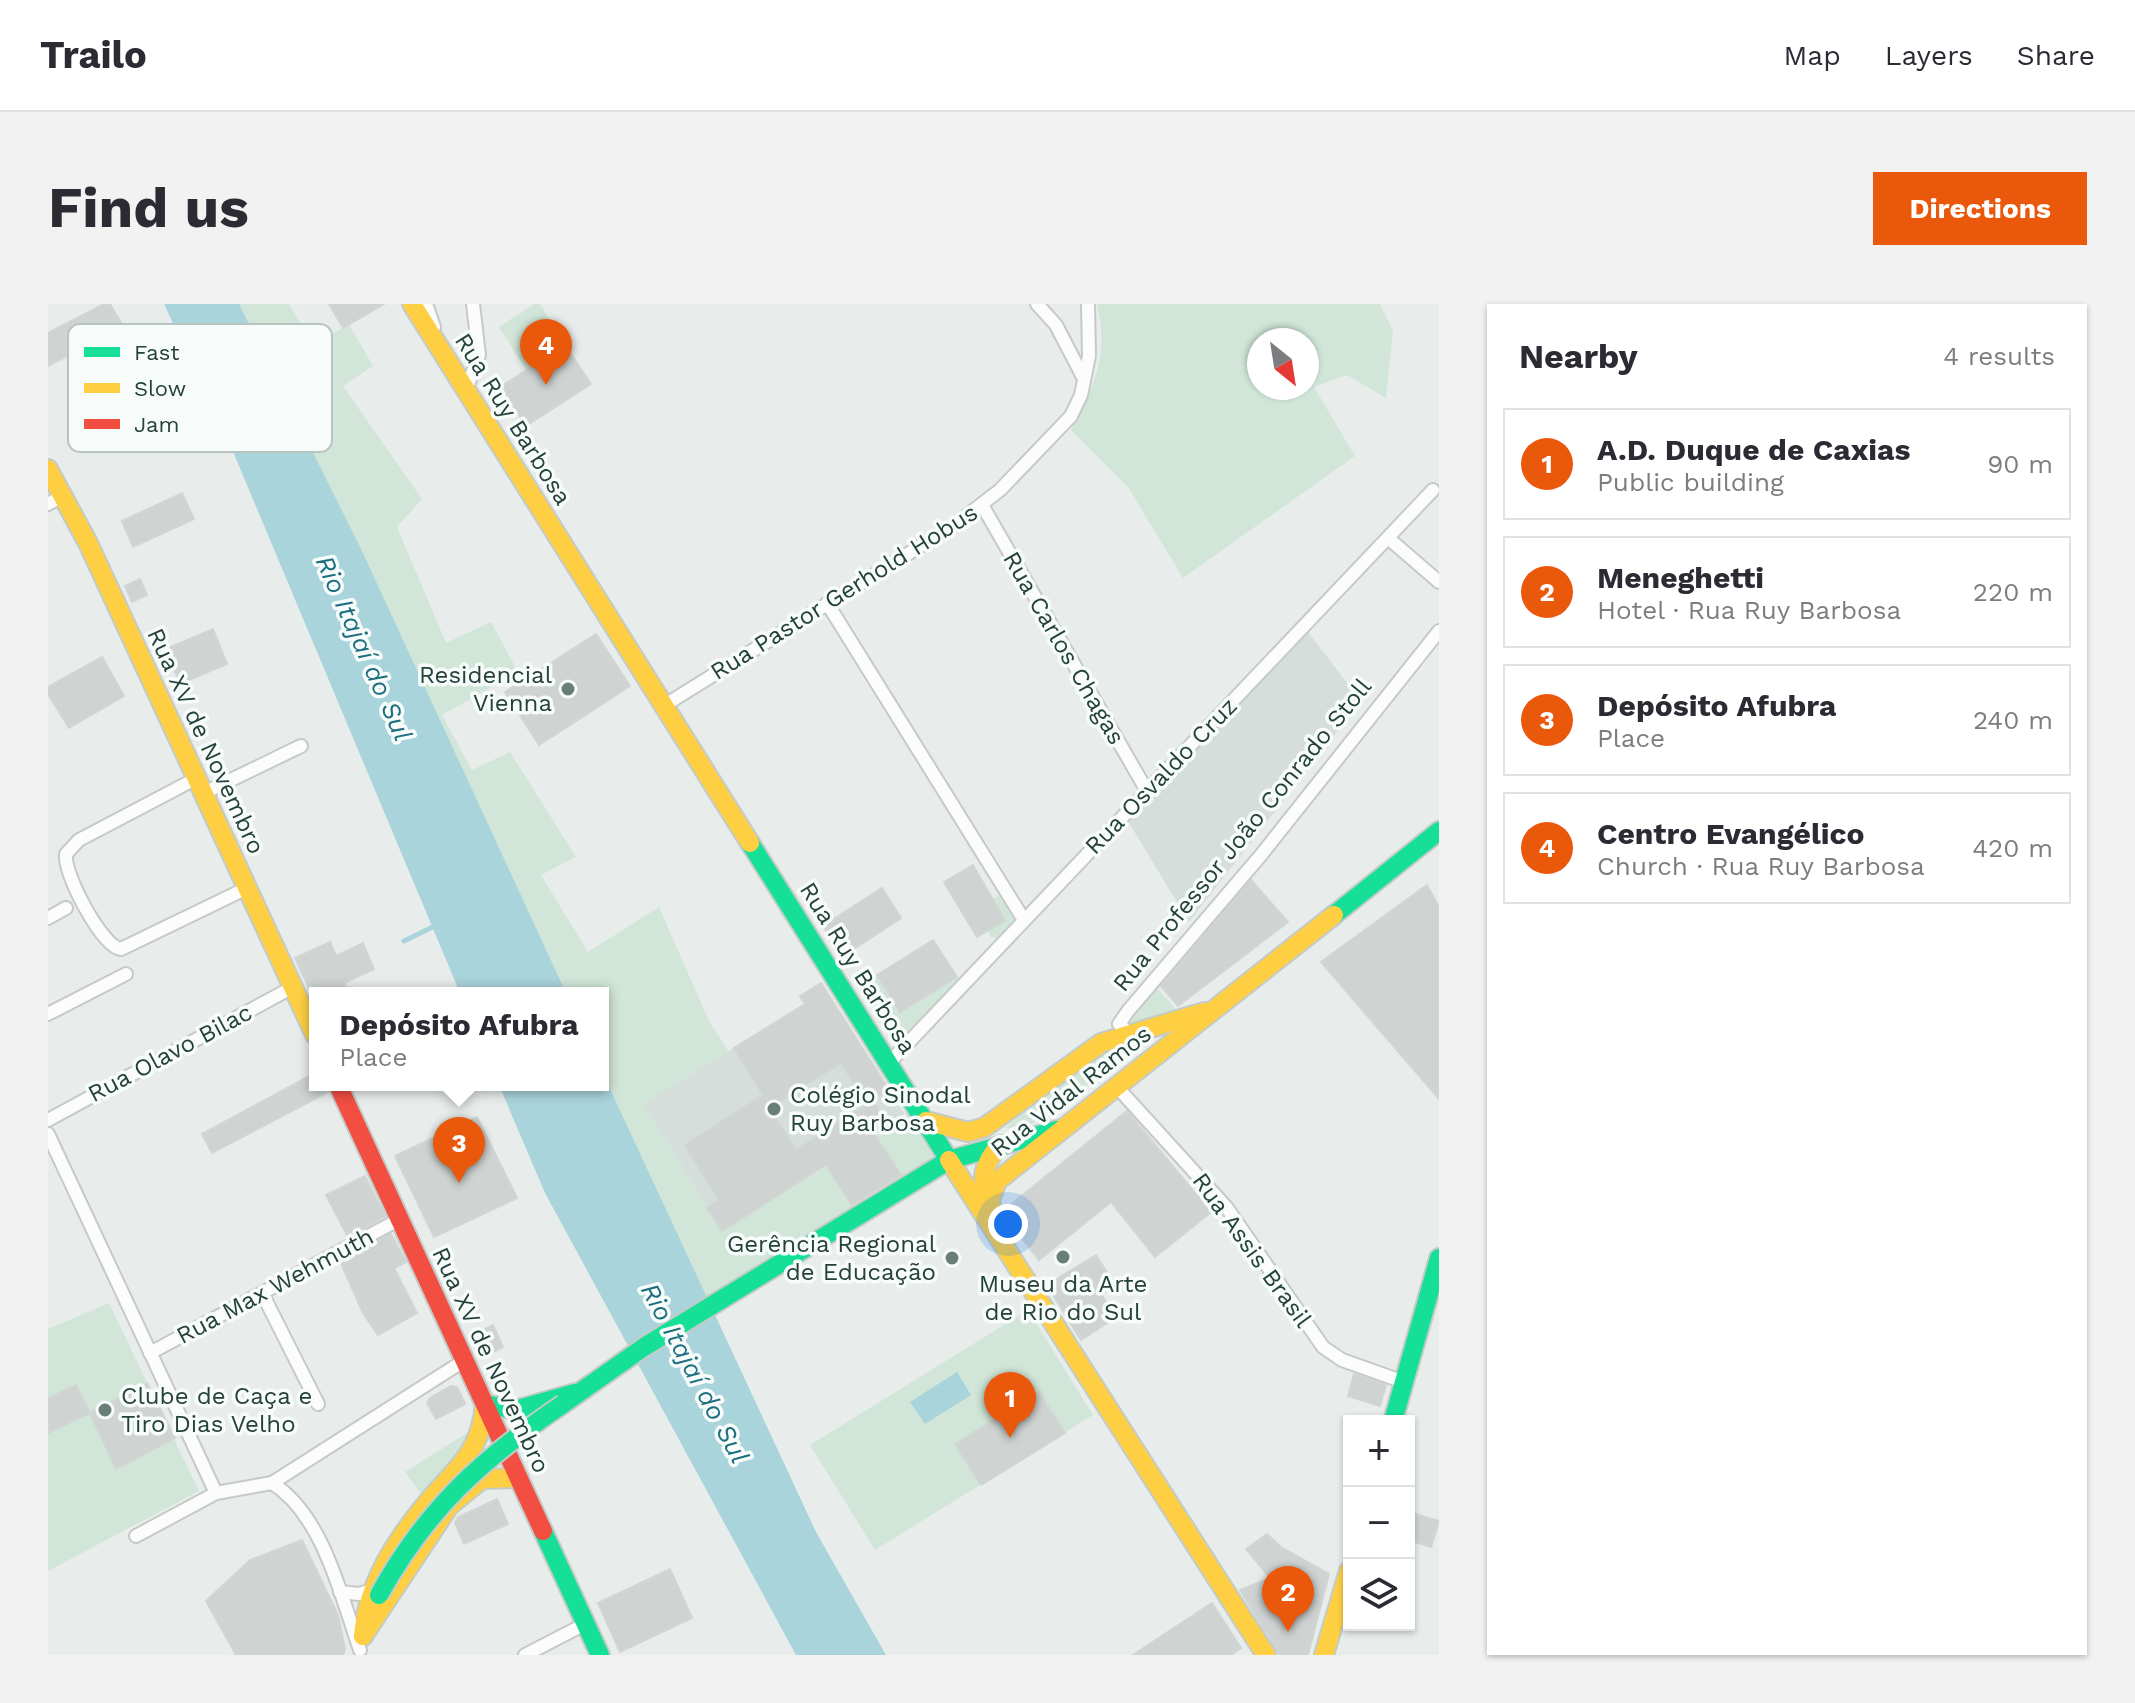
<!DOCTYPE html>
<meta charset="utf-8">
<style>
:root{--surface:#fff;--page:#f2f2f3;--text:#2b2b33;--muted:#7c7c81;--line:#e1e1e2;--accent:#ea580c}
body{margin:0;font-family:"Work Sans",sans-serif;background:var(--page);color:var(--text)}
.controls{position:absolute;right:24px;bottom:24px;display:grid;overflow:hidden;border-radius:0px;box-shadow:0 2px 6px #0004}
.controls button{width:72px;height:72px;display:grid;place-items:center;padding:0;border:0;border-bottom:2px solid var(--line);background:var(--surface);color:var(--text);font:40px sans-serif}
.compass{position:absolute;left:1199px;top:24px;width:72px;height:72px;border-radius:50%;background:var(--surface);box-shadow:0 2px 6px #0004;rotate:150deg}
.you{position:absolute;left:960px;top:920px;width:28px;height:28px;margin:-20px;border:6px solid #fff;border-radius:50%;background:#1a73e8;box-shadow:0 0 0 12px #1a73e833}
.badge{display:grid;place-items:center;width:52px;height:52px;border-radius:50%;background:var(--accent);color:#fff;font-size:26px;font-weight:700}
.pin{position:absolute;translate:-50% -66px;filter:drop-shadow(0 2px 4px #0008)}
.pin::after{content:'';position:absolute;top:42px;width:28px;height:24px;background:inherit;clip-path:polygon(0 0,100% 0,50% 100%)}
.popup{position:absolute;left:261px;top:683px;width:300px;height:104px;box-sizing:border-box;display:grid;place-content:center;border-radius:0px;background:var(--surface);filter:drop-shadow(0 2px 6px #0005);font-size:26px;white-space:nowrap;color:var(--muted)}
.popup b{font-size:30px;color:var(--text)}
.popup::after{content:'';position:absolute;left:50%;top:100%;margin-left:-16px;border:16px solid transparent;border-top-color:var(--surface)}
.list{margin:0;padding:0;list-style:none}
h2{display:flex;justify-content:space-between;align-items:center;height:104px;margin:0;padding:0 32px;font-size:34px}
h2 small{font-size:26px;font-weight:400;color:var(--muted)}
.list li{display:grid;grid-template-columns:52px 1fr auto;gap:24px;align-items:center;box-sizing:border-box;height:112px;margin:0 16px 16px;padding:0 16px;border:2px solid var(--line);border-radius:0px}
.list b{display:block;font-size:30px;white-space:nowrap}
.list p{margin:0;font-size:26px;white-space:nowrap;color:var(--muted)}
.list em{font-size:26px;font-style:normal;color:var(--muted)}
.icon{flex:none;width:44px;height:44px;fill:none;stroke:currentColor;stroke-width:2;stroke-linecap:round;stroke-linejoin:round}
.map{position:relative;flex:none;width:1391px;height:1351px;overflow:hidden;border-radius:0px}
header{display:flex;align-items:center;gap:48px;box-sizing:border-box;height:112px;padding:0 40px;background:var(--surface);border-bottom:2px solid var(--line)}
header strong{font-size:38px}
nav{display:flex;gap:44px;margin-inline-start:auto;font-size:28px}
.intro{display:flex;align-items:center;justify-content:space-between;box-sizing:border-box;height:192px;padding:0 48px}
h1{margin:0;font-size:56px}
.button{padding:20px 36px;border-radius:0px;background:var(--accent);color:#fff;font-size:28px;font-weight:700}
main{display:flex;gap:48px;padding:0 48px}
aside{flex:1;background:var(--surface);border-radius:0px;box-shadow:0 2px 6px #0004}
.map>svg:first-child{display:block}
</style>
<header>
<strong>Trailo</strong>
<nav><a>Map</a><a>Layers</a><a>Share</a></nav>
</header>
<div class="intro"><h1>Find us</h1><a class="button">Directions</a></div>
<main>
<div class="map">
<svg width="1391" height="1351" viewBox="0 0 1391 1351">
<rect width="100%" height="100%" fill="#e8edeb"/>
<!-- built -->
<g fill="#d6dedb">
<path d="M1257 324 1313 397 1141 618 1078 514Z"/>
<path d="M773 678 857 810 674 927 595 800 756 700 752 692Z"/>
</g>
<!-- green -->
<g fill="#d1e6d8" fill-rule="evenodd">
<path d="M188 0H241L265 41 301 20 325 62 295 82 374 195 349 223 398 339 443 318 470 368 394 411 424 466 462 448 528 553 493 571 540 648 611 603 661 717 680 747 595 800 674 927 779 862 807 906 661 1003 555 772V689H516Z"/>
<path d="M486 0H492L517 41 478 66 451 23Z"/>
<path d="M1049 0H1332L1345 27 1338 94 1299 71 1266 83 1307 152 1135 274 1080 183 1023 126C1047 81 1061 52 1049 0ZM1211 36H1259V84H1211Z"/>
<path d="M954 590 969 616 950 634 943 633 940 627 957 617 945 595Z"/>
<path d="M829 671 853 708 909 673 912 676 855 732 819 677Z"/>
<path d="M1108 683 1128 706 1085 723 1080 714Z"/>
<path d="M1106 731 993 816 974 824H958L1018 769 1053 744Z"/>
<path d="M859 811 887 855 855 875 828 832Z"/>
<path d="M61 999 151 1187 0 1267V1025Z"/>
<path d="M980 1006 1045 1111 827 1246 762 1141Z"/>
<path d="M428 1123 429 1134 375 1192 357 1168Z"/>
</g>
<!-- water -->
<g fill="#a9d4db">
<path d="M116 0H191L313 245 518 689H412L181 138Z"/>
<path d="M555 770 768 1228 838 1351H748L497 889 451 781H555Z"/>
<path d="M909 1068 923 1091 877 1120 862 1098Z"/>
</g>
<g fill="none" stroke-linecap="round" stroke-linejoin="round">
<!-- stream -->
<path stroke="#a9d4db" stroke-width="5" d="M356 637 391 620"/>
</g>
<!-- building -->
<g fill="#cfd4d2" stroke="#d1d6d4" stroke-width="2" fill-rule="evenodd">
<path d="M56 0H62L75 22 0 62V29Z"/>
<path d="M281 0H336L295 24Z"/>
<path d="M517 41 543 80 478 122 452 83Z"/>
<path d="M134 189 146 215 85 243 74 217Z"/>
<path d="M92 275 99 291 84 298 77 282Z"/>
<path d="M165 325 179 360 132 380 118 345Z"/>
<path d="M548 330 582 382 491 441 457 388Z"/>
<path d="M54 353 76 392 21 424 0 390V383Z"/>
<path d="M925 561 957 617 929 633 896 578Z"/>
<path d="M1203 576 1240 618 1130 702 1113 682Z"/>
<path d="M1379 581 1391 603V795L1273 658Z"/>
<path d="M834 584 853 614 795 652 775 622Z"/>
<path d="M885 636 909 673 852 708 829 671Z"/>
<path d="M282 638 288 652 315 639 326 665 296 679 300 689H267L265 693 247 654Z"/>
<path d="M773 679 841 786 824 796 840 822 826 830 853 871 804 901 778 861 674 927 659 904 671 896 637 841 715 791 686 744 757 700 752 692ZM793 759 819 800 824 797 748 846 721 804Z"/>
<path d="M267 769V781H278L280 788 164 849 154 830Z"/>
<path d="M1079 807 1163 908 1107 953 1063 898 991 956 958 915 956 906Z"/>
<path d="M429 813 469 894 386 933 347 852Z"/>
<path d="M317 872 337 912 300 933 278 891Z"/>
<path d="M343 930 358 958 346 964 369 1009 330 1031 315 1009 292 957Z"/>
<path d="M1048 951 1067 981 1053 990 1068 1013 1033 1036 999 981Z"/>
<path d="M445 1021 455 1043 432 1054 422 1033Z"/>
<path d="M1306 1070 1338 1081 1332 1102 1300 1092Z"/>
<path d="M99 1079 127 1134 68 1165 42 1109Z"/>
<path d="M28 1081 42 1109 0 1129V1094Z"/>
<path d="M403 1082 409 1083 417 1100 388 1115 379 1099 382 1094Z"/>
<path d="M991 1088 1017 1129 933 1181 907 1140Z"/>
<path d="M449 1195 460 1220 416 1240 407 1219 410 1213Z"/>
<path d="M1361 1208 1391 1217 1383 1243 1361 1236Z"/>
<path d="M1219 1230 1233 1243 1281 1270 1260 1351H1231L1192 1286 1222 1274 1198 1245Z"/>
<path d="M254 1236 290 1311 297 1345 295 1351H188L158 1297 202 1256Z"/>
<path d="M622 1265 644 1314 572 1348 550 1299Z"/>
<path d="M1164 1299 1193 1344 1183 1351H1085Z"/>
</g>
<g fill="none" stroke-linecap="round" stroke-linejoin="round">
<defs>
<g id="street">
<path d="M378 0 386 23"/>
<path d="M989 0 1008 21 1036 75"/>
<path d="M418 86 431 51 425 0"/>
<path d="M0 200 16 191"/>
<path d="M934 201 1099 487"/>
<path d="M1340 234 1391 278"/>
<path d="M779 299 976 616"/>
<path d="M617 401 908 220 952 186 1023 112 1033 91 1041 52 1040 0"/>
<path d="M149 474 31 536 18 550C15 569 54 643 73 645L199 584"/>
<path d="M156 489 253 442"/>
<path d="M0 614 18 604"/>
<path d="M0 710 78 670"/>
<path d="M1082 730 1071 720 1080 707 1213 551 1391 327"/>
<path d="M841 759 1385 186"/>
<path d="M1070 784 1179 904 1275 1043 1294 1056 1356 1078"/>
<path d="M0 816 245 683"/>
<path d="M0 830 168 1189"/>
<path d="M214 989 270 1100"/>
<path d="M102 1049 352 915"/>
<path d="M224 1179C275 1211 293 1292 312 1346"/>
<path d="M88 1232 168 1189 224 1179 417 1056"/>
<path d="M292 1288 311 1290 324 1286"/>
<path d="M477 1351 537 1320"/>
</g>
<g id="fast">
<path d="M702 539 901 856"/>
<path d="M1286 611 1391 527"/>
<path d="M901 856 1009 826"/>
<path d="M437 1100 467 1106 527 1089"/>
<path d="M515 1100 596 1043 901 856"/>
<path d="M1345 1117 1391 954"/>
<path d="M495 1227 552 1351"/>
</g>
<g id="slow">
<path d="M364 0 702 539"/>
<path d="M0 165 40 239 267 731"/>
<path d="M878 817 920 828 937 823 1053 739 1156 708"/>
<path d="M901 856 1218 1351"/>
<path d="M940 902C932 878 934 860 952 841"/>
<path d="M945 915 942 896 949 877 1286 611"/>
<path d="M315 1332C320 1280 346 1239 379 1199 408 1164 433 1149 437 1100"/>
<path d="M315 1332 401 1202 434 1175 471 1174"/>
<path d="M1276 1351 1301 1267"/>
</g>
<path id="jam" d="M290 781 495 1227"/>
</defs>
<!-- street casing -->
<use href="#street" stroke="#c5cac8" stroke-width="16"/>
<!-- fast casing -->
<use href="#fast" stroke="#c3cbc8" stroke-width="22"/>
<!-- slow casing -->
<use href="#slow" stroke="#c3cbc8" stroke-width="22"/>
<!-- jam casing -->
<use href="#jam" stroke="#c3cbc8" stroke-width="22"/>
<!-- street -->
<use href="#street" stroke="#fcfcfc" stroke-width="12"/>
<!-- fast -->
<use href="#fast" stroke="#16e098" stroke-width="18"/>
<!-- slow -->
<use href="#slow" stroke="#ffcf43" stroke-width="18"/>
<!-- jam -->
<use href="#jam" stroke="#f24e42" stroke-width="18"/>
<defs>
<path id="fast-bridge" d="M331 1291C379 1204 434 1155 515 1100"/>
</defs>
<!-- fast-bridge casing -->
<use href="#fast-bridge" stroke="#c3cbc8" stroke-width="22" stroke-linecap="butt"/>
<!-- fast-bridge -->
<use href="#fast-bridge" stroke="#16e098" stroke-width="18"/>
</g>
<!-- markers -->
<g fill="#697e78" stroke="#f7fbf9" stroke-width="3">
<circle cx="520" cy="385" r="8"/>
<circle cx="726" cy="805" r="8"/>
<circle cx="1015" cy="953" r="8"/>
<circle cx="904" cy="954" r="8"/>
<circle cx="57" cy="1106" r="8"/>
</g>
<g text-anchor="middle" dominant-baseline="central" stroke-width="7" stroke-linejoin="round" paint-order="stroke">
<!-- street labels -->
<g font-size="24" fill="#24423a" stroke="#f7fbf9">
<text transform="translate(465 115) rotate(58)">Rua Ruy Barbosa</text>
<text transform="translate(796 288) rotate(-32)">Rua Pastor Gerhold Hobus</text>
<text transform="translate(1016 344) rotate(60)">Rua Carlos Chagas</text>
<text transform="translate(158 437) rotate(65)">Rua XV de Novembro</text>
<text transform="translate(1113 472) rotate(-46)">Rua Osvaldo Cruz</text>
<text transform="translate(1194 531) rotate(-51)">Rua Professor João Conrado Stoll</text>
<text transform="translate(810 664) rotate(58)">Rua Ruy Barbosa</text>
<text transform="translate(122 749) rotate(-28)">Rua Olavo Bilac</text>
<text transform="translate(1023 787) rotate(-38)">Rua Vidal Ramos</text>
<text transform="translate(1204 946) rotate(54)">Rua Assis Brasil</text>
<text transform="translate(227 982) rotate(-28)">Rua Max Wehmuth</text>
<text transform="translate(443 1056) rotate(65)">Rua XV de Novembro</text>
</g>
<!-- poi labels -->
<g font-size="24" fill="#24423a" stroke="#f7fbf9" text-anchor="end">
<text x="504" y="371">Residencial<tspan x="504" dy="28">Vienna</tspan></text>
<text x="742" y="791" text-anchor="start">Colégio Sinodal<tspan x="742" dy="28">Ruy Barbosa</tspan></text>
<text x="888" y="940">Gerência Regional<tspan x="888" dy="28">de Educação</tspan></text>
<text x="1015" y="980" text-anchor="middle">Museu da Arte<tspan x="1015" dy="28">de Rio do Sul</tspan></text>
<text x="73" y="1092" text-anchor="start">Clube de Caça e<tspan x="73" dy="28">Tiro Dias Velho</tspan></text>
</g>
<!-- water labels -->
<g font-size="26" font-style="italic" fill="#1c6f80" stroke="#f7fbf9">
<text transform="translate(316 344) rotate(66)">Rio Itajaí do Sul</text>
<text transform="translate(647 1069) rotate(62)">Rio Itajaí do Sul</text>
</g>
</g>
<!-- legend -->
<rect x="20" y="20" width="264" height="128" rx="12" fill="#f7fbf9" stroke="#b8c4c0" stroke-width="2"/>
<rect x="36" y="43" width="36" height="10" fill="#16e098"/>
<rect x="36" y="79" width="36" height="10" fill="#ffcf43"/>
<rect x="36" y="115" width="36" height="10" fill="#f24e42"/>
<g font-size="22" fill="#24423a">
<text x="86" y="56">Fast</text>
<text x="86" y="92">Slow</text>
<text x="86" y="128">Jam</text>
</g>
</svg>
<div class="controls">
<button>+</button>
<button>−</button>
<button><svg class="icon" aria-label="layers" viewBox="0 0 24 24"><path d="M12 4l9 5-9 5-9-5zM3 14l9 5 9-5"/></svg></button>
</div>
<svg class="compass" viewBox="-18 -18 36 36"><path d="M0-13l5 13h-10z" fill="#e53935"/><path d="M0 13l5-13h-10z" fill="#7c7c81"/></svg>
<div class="you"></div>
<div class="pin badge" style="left:962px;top:1134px">1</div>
<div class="pin badge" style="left:1240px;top:1328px">2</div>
<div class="pin badge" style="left:411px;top:879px">3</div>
<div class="popup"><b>Depósito Afubra</b>Place</div>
<div class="pin badge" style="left:498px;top:81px">4</div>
</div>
<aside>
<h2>Nearby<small>4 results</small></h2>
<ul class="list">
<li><span class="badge">1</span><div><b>A.D. Duque de Caxias</b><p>Public building</p></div><em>90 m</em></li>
<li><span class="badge">2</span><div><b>Meneghetti</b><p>Hotel · Rua Ruy Barbosa</p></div><em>220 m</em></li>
<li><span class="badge">3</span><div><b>Depósito Afubra</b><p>Place</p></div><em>240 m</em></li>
<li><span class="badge">4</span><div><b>Centro Evangélico</b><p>Church · Rua Ruy Barbosa</p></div><em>420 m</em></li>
</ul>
</aside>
</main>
